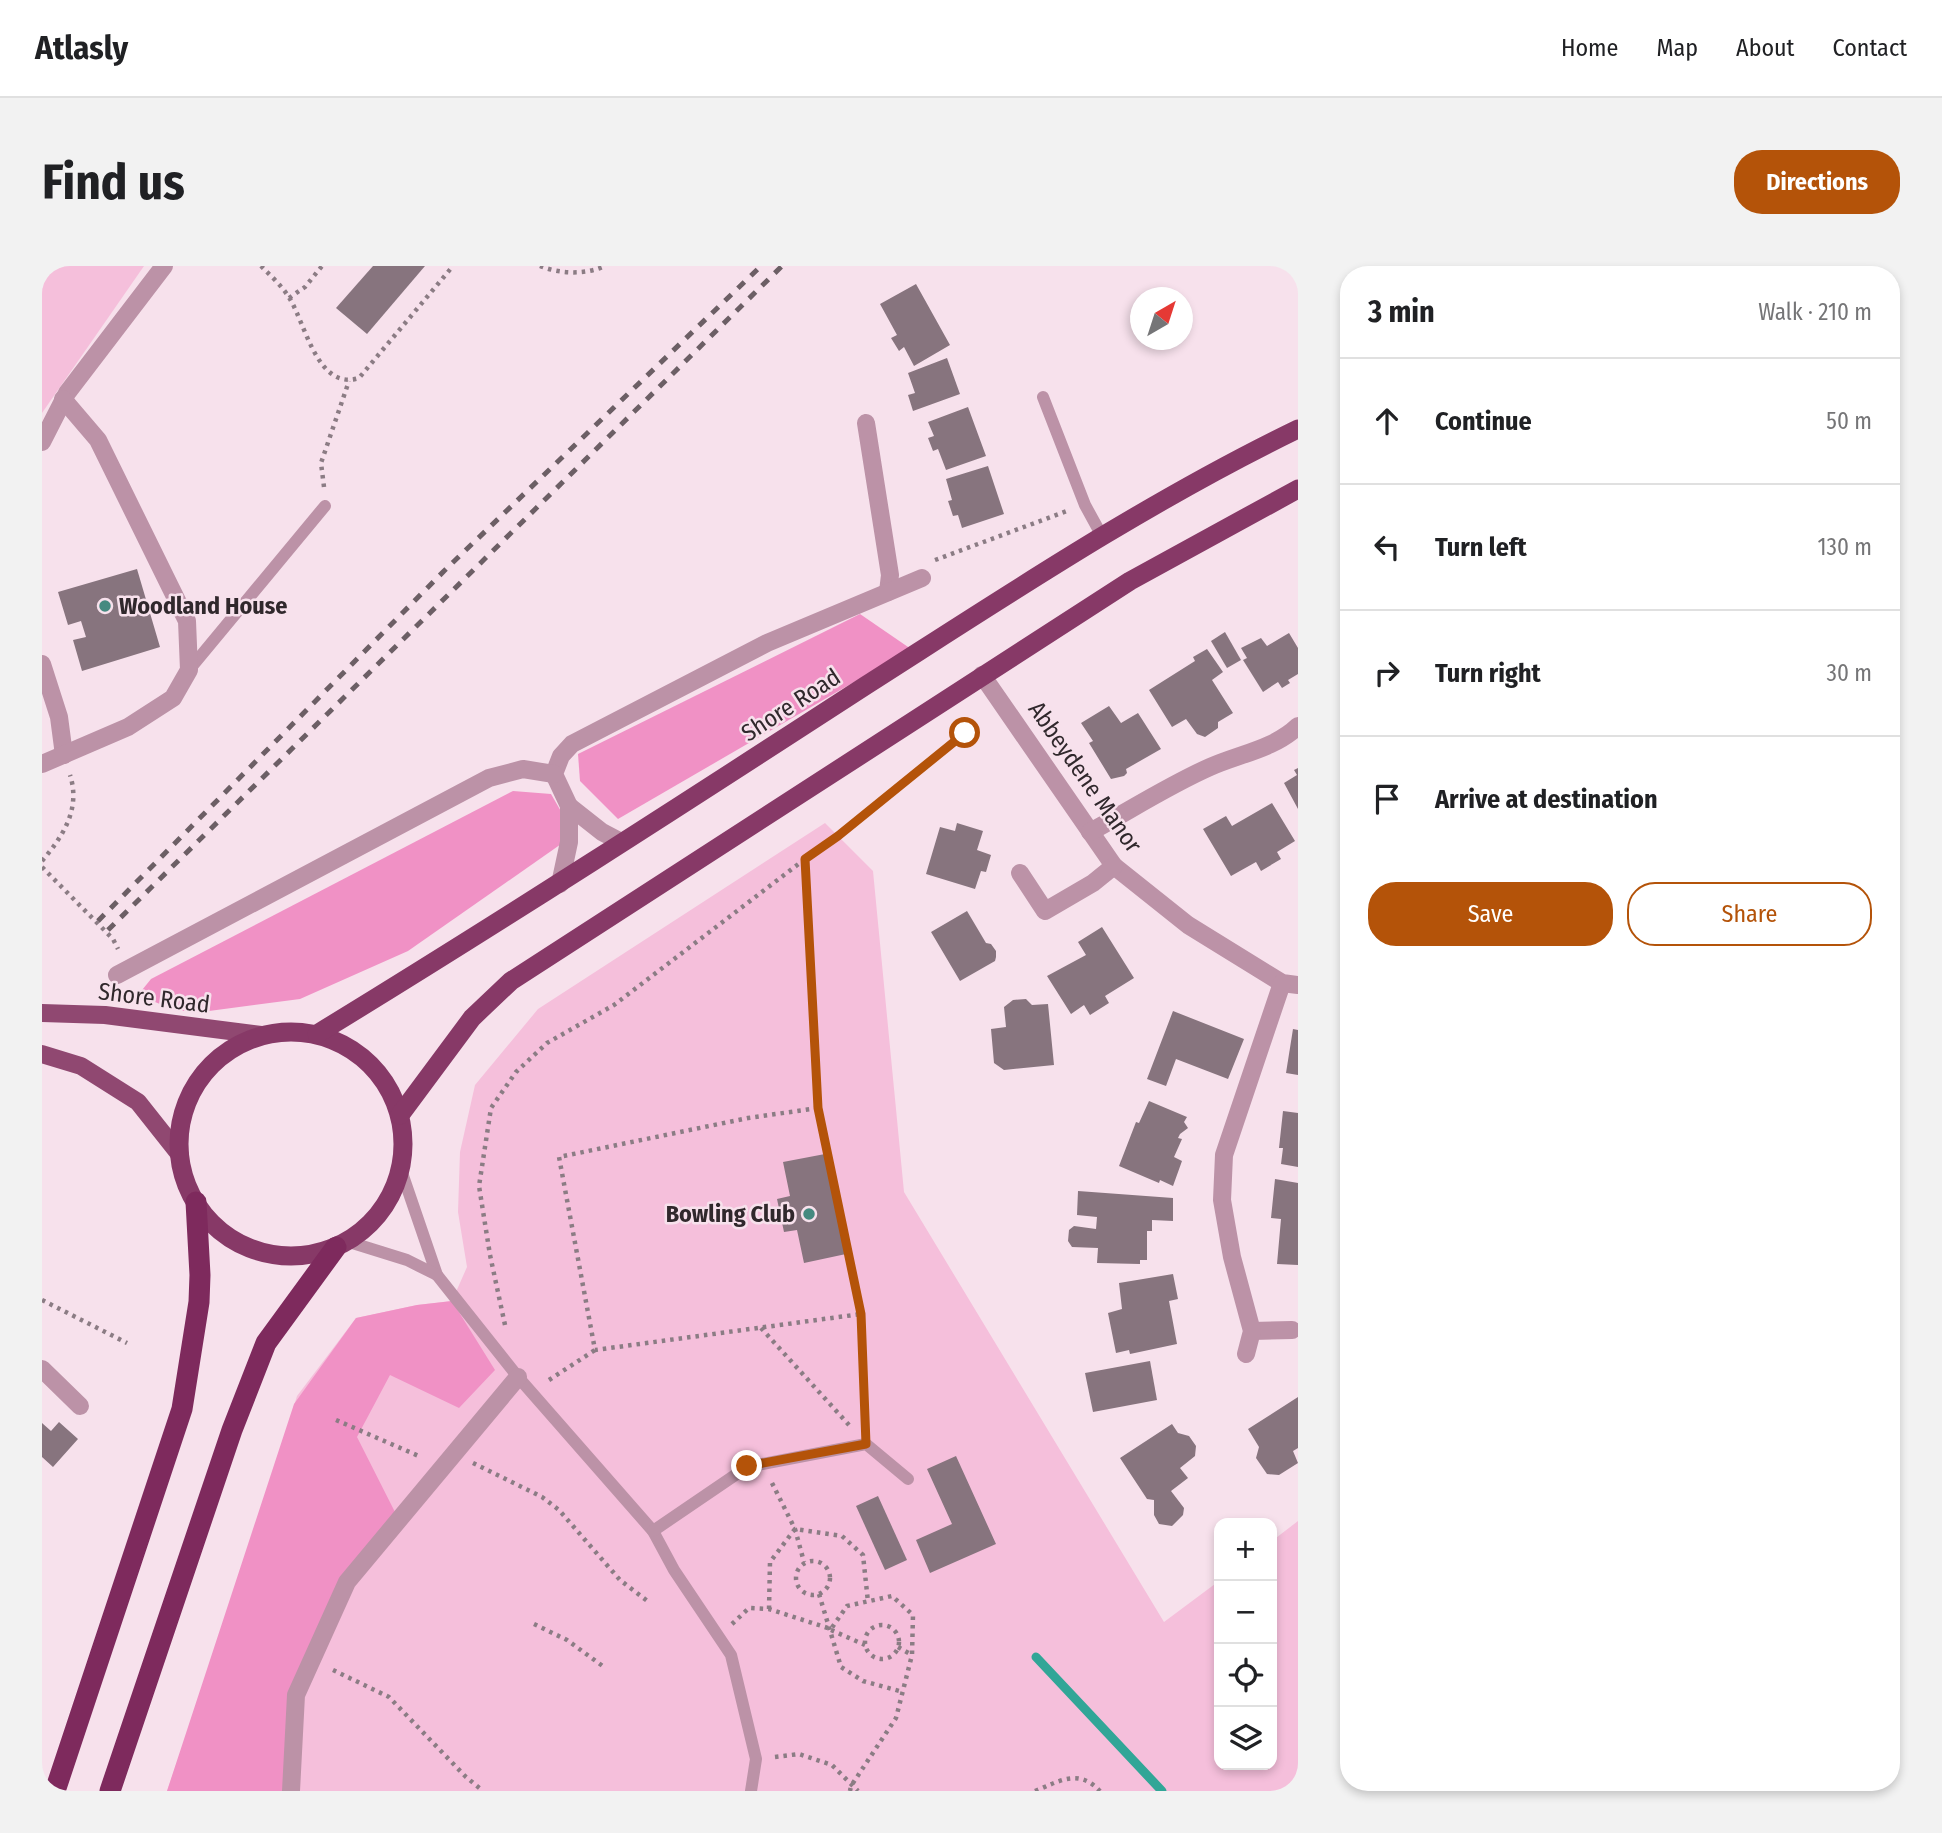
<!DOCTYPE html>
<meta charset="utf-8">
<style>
:root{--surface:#fff;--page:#f2f2f2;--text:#202124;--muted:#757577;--line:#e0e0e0;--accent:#b45309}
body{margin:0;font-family:"Fira Sans Condensed",sans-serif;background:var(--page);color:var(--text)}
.controls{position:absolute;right:21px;bottom:21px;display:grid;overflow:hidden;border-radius:14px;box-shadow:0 4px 10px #0003}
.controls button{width:63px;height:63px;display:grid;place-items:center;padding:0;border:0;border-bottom:2px solid var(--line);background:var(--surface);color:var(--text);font:35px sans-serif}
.compass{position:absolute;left:1088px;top:21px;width:63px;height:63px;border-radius:50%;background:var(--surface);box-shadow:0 4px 10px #0003;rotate:39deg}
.stop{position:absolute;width:21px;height:21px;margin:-16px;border:5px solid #b45309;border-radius:50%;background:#fff}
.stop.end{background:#b45309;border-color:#fff;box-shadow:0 2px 7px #0008}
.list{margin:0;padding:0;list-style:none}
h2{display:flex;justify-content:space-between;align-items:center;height:91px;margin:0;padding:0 28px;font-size:30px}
h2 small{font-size:23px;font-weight:400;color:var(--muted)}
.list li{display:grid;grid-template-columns:46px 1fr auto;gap:21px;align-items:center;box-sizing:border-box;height:126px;padding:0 28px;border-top:2px solid var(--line)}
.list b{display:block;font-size:26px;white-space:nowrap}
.list em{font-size:23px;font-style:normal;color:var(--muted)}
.actions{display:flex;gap:14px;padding:21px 28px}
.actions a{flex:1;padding:16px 0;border:2px solid var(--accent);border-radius:28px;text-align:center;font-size:24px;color:var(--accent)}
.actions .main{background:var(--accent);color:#fff}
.icon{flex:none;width:38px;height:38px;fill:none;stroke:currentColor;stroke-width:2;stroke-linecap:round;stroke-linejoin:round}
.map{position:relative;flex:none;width:1256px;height:1525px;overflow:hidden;border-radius:28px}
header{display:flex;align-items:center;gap:42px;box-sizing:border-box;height:98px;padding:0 35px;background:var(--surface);border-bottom:2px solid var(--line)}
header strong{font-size:33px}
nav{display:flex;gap:38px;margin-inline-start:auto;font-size:24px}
.intro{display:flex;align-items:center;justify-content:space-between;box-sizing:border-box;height:168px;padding:0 42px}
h1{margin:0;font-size:49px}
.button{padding:18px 32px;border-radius:28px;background:var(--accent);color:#fff;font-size:24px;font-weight:700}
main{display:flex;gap:42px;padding:0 42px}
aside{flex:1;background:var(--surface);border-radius:28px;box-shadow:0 4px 10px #0003}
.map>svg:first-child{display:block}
</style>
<header>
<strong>Atlasly</strong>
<nav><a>Home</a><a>Map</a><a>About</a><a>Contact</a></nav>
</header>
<div class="intro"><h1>Find us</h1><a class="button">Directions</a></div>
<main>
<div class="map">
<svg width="1256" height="1525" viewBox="0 0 1256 1525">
<rect width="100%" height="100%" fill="#f7e1ec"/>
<!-- green -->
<g fill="#f5bfdb">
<path d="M0 0H102L0 147Z"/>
<path d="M783 557 831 605 862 926 1122 1356 1177 1315V1499H1230V1275L1256 1255V1525H125L189 1341 255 1130 314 1052 375 1039 410 1035 425 1001 416 946 418 886 433 819 496 743Z"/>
</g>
<!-- forest -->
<g fill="#f091c5">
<path d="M818 348 869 383 576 553 538 515 536 488Z"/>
<path d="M471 525 509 528 520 547 522 576 366 685 258 733 167 745H135L96 729 109 713Z"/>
<path d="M410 1035 453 1104 417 1142 348 1109 315 1171 357 1254 305 1316 254 1429 252 1525H125L252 1138 314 1052 375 1039Z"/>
</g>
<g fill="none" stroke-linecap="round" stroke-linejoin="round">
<!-- stream -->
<path stroke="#31a697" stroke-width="9" d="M994 1391 1120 1525"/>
</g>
<!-- building -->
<g fill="#87747e">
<path d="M331 0H383L325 68 294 42Z"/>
<path d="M874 18 908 79 872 100 862 81 857 85 849 72 855 69 838 38Z"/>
<path d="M905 92 918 128 871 145 866 129 873 127 866 107Z"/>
<path d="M926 141 944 190 904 204 896 183 891 185 886 172 892 170 886 156Z"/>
<path d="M946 200 962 248 920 262 916 249 911 250 906 235 910 234 904 213Z"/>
<path d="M95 303 118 381 40 405 31 374 44 371 39 355 26 359 16 326Z"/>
<path d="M1183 366 1199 394 1185 402 1169 375Z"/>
<path d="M1247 367 1256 382V408L1246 414 1248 417 1240 422 1236 416 1221 426 1201 394 1205 392 1199 382 1219 372 1225 380Z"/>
<path d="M1165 383 1181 406 1170 414 1191 447 1176 456V462L1163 471 1155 468 1144 453 1130 461 1107 424 1153 395 1151 391Z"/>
<path d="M1067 440 1079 457 1096 447 1119 483 1084 503 1085 507 1082 510 1069 513 1047 477 1051 475 1039 457Z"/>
<path d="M1256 502V543L1242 517 1255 509 1252 504Z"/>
<path d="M1230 537 1253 575 1235 586 1239 593 1219 605 1214 596 1189 610 1161 563 1184 550 1190 560Z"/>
<path d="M915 557 941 565 935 584 949 589 944 606 939 605 933 623 884 608 898 561 913 565Z"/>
<path d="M925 645 944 677 949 678 954 685V691L953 695 918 715 889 666Z"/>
<path d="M1060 661 1092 712 1063 730 1067 737 1048 749 1042 739 1029 748 1005 710 1044 689 1036 676Z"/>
<path d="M984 733 990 739 1006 738 1012 799 962 804 952 797 949 763 964 761 962 741 971 734Z"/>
<path d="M1131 745 1202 773 1186 813 1134 793 1124 820 1105 813Z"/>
<path d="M1251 763 1256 764V809L1244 807Z"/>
<path d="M1107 835 1145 851 1142 856 1146 862 1138 868 1136 872 1140 873 1132 891 1140 895 1131 920 1118 914 1117 917 1077 900 1094 856 1097 857Z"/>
<path d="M1241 845 1256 847V901L1239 898 1241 882H1237Z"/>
<path d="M783 888 804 988 762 997 755 964 742 966 735 933 748 930 741 896Z"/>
<path d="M1233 913 1256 917V999L1235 998 1239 953 1229 952Z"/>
<path d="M1036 925 1131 932V955L1110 954V965H1105V994H1098V998L1055 997 1056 982 1030 981 1026 975 1027 964 1032 960 1054 963 1055 951 1035 949Z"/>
<path d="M1131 1008 1136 1033 1127 1035 1135 1078 1088 1088 1087 1084 1074 1087 1066 1047 1080 1043 1077 1017Z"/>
<path d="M1108 1095 1115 1134 1051 1146 1043 1107Z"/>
<path d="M1256 1131V1182L1251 1185 1256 1197 1237 1209 1225 1208 1214 1192 1217 1181 1206 1163Z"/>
<path d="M17 1156 36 1173 11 1201 0 1191V1157L9 1165Z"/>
<path d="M1130 1158 1136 1167 1147 1170 1154 1180 1153 1190 1138 1202 1146 1212 1129 1225 1142 1242 1141 1249 1130 1260 1117 1258 1112 1249V1234L1105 1233 1078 1192Z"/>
<path d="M914 1190 954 1278 888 1307 874 1274 910 1258 885 1203Z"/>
<path d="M836 1230 865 1294 843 1304 814 1240Z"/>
</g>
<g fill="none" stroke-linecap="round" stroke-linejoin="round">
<!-- path -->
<g stroke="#8b7c84" stroke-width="4.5" stroke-dasharray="3.5 5" stroke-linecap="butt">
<path d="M219 0C229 10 241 21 248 33 264 60 276 125 317 112L411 0"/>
<path d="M498 0C518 8 543 9 563 0"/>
<path d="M247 32 263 21 280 0"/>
<path d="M282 221 279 197 307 115"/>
<path d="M893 294 1025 245"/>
<path d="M763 593 776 842"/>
<path d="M0 595C21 570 39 543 28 509"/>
<path d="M0 601 71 673 76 683"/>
<path d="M776 842 819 1048 553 1084 517 891 706 852Z"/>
<path d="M0 1034 85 1077"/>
<path d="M819 1048 823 1160"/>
<path d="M463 1059 448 989 437 920 449 842 474 806 505 777 572 739 763 593 796 570 923 467"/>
<path d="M719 1062 807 1159"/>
<path d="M507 1114 553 1084"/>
<path d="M294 1154 379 1191"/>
<path d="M431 1197 500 1231 517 1244 578 1314 608 1337"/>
<path d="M730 1217 753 1263 762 1296"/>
<circle cx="771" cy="1312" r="17"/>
<path d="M777 1328 799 1401 821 1415 861 1426"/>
<path d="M727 1343 728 1296 753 1263 800 1270 821 1289 826 1336"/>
<path d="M492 1358 525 1374 562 1401"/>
<path d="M690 1358 707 1342 727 1343 789 1363 805 1340 850 1330 871 1349 870 1389 854 1452 809 1520 808 1525"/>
<circle cx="840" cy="1376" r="17"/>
<path d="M789 1364 823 1379"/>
<path d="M856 1381 870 1389"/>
<path d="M291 1404 347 1431 424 1511 441 1525"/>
<path d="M733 1491 757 1488 790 1499 816 1525"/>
<path d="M993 1525C1018 1515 1036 1502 1058 1525"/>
</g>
<!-- service -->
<g stroke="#bc92a7" stroke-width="12">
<path d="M1001 131 1043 239 1060 270"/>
<path d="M147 404 283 240"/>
<path d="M358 901 395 1009 476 1111 611 1265 632 1304 689 1389 714 1493 709 1525"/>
<path d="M304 975 365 994 395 1009"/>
<path d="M611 1265 705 1201 824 1178 866 1213"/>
</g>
<!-- pedestrian -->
<g stroke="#bc92a7" stroke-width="18">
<path d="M0 398 17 451 22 489"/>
<path d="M249 1525 254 1429 305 1316 476 1111"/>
</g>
<!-- minor -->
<g stroke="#bc92a7" stroke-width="18">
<path d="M824 157 848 309 846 326"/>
<path d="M0 176 25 127 122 0"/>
<path d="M940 409 1072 600 1146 659 1240 717 1256 719"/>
<path d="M0 498 86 461 131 432 147 404 145 355 56 174 21 133"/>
<path d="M527 540 560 566 579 576"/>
<path d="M1048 566C1087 545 1127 519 1168 501 1197 488 1232 483 1256 460"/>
<path d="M978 607 1003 645 1051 617 1072 600"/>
<path d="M518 618 527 576V540L512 508 519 490 530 478 725 377 880 312"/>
<path d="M75 709 447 512 481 503 512 508"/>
<path d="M1210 1065 1250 1064"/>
<path d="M1204 1088 1210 1065 1190 991 1180 934 1182 889 1240 717"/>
<path d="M0 1103 38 1140"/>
</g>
<!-- primary -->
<g stroke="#904871" stroke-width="18">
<path d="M0 747 63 749 219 769"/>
<path d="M0 788 39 800 96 836 138 889"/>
</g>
<!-- trunk -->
<g stroke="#873967" stroke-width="19">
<circle cx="249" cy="878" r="112"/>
<path d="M275 768C460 655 641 538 823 420 964 330 1105 236 1256 163"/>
<path d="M358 849 430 752 469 715 1088 315 1256 223"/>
</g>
<!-- motorway -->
<g stroke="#7e2a5d" stroke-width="21">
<path d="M13 1525 140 1143 157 1036 158 1009 154 936"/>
<path d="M68 1525 190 1164 224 1077 294 981"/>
</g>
<!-- rail -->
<g stroke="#6c5f65" stroke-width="5" stroke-dasharray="9 9" stroke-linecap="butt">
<path d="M56 655 402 305 719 0"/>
<path d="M66 664 740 0"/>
</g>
</g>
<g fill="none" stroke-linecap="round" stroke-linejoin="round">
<!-- route -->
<path stroke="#b45309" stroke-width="9" d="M705 1200 824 1178 819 1048 776 842 763 593 796 570 923 467"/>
</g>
<!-- markers -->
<g fill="#458a80" stroke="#f7e1ec" stroke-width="2.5">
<circle cx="63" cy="340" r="7"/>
<circle cx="767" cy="948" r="7"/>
</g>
<g text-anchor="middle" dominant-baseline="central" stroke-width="5" stroke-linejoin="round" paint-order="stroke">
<!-- poi labels -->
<g font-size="24" font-weight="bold" fill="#30282c" stroke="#f7e1ec" text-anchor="start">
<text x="77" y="340">Woodland House</text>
<text x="753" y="948" text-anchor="end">Bowling Club</text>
</g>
<!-- street labels -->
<g font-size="24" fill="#30282c" stroke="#f7e1ec">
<text transform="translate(749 439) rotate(-33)">Shore Road</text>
<text transform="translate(1043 511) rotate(55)">Abbeydene Manor</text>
<text transform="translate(112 732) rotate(7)">Shore Road</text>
</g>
</g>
</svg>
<div class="controls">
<button>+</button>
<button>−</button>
<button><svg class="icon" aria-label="locate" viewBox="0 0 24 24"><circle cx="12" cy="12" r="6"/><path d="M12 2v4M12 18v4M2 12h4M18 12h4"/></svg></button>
<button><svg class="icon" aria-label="layers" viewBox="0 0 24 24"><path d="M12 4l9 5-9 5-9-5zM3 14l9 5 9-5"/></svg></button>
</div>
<svg class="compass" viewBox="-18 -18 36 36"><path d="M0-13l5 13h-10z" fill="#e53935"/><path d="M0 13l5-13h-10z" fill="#757577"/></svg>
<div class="stop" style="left:923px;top:467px"></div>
<div class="stop end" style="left:705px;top:1200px"></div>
</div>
<aside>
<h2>3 min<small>Walk · 210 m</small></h2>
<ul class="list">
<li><svg class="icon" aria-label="ahead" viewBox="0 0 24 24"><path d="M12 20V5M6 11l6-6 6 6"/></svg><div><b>Continue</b></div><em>50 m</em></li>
<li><svg class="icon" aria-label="left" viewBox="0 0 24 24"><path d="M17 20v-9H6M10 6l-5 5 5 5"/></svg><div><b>Turn left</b></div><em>130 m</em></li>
<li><svg class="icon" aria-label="right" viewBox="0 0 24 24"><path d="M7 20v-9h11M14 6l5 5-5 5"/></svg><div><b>Turn right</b></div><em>30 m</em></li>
<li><svg class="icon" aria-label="arrive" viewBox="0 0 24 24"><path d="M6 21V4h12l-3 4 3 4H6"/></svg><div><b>Arrive at destination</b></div></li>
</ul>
<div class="actions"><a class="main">Save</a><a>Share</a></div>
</aside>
</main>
